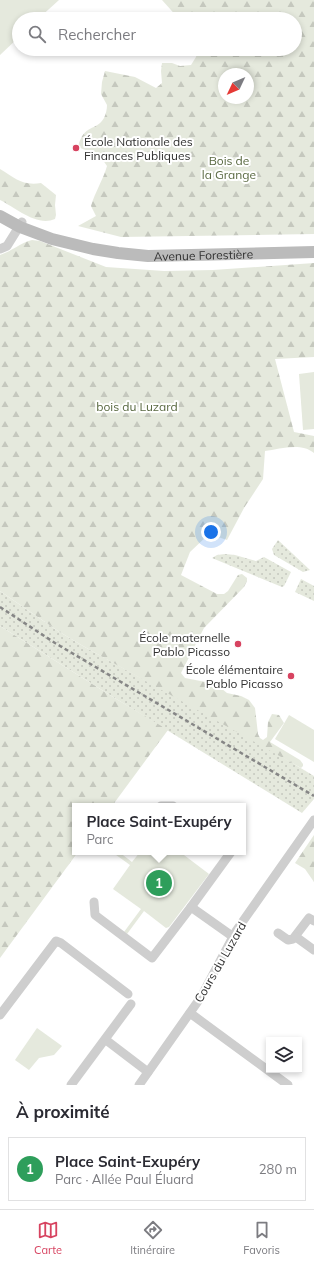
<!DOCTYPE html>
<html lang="fr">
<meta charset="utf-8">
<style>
:root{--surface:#fff;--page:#f7f7f7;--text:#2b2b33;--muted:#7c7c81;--line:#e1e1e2;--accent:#d74360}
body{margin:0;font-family:Mulish,sans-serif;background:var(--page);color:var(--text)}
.controls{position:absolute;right:12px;bottom:12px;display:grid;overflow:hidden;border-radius:0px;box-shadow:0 2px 6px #0003}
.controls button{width:36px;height:36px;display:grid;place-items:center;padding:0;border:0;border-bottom:1px solid var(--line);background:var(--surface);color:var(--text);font:20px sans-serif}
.compass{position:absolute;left:218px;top:68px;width:36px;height:36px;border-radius:50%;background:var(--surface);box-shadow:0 2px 6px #0003;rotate:226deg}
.you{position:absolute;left:211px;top:532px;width:14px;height:14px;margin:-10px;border:3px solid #fff;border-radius:50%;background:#1a73e8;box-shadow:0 0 0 6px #1a73e833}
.badge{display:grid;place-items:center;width:26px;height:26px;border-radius:50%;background:var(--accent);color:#fff;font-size:13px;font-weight:700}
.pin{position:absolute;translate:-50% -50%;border:2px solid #fff;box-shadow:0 1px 4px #0006}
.popup{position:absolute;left:72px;top:803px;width:174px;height:52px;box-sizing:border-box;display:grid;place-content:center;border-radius:0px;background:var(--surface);filter:drop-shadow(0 1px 3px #0005);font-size:13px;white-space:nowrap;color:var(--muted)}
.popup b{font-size:15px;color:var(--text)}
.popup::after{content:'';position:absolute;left:50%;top:100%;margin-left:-8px;border:8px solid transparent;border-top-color:var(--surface)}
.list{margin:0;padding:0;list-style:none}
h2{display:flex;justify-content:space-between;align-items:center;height:52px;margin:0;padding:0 16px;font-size:17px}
h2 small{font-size:13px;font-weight:400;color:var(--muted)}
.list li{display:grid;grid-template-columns:26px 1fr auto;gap:12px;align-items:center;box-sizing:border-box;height:64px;margin:0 8px 8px;padding:0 8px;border:1px solid var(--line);border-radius:0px}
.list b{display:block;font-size:15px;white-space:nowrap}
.list p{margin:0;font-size:13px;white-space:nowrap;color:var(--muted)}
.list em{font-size:13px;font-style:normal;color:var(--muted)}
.icon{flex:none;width:22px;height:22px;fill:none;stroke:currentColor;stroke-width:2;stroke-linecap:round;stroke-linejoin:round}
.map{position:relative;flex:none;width:314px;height:1085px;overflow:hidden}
.search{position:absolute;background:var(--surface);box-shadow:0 2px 6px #0003;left:12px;right:12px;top:12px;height:44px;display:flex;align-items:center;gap:10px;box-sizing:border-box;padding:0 14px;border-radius:22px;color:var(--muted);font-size:15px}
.sheet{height:124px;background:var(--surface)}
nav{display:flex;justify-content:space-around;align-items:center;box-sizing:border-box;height:56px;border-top:1px solid var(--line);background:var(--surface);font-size:11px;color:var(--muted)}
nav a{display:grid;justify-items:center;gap:2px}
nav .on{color:var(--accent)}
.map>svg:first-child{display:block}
</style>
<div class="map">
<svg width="314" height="1085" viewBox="0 0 314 1085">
<defs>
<pattern id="grass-dots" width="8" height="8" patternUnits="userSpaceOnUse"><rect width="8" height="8" fill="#e5e9dd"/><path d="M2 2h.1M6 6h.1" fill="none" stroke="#c5c8be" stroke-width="1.8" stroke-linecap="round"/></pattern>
<pattern id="forest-firs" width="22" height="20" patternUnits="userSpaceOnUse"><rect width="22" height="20" fill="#e5e9dd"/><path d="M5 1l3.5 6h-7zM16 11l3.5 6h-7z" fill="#c5c8be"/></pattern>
</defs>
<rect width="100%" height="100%" fill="#fff"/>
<!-- grass -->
<g fill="url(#grass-dots)">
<path d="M278 540 310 570 303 572 274 555 272 549Z"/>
<path d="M225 554 235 555 256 561 264 557 291 572 284 586 282 587 212 558 217 555Z"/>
<path d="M301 579 314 586V601L295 592Z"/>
<path d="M0 591 58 631 83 646 264 746 314 776V799L302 813 113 697 0 626Z"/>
</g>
<!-- forest -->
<g fill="url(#forest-firs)" fill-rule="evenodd">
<path d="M162 0H314V234L121 237 78 226 96 216 91 206C95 192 103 180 107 166L100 156 78 147C84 123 96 132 104 118 106 114 107 109 107 105L101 94 102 82 105 71 135 77 156 88 162 83 161 71 162 63H172L180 66 191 65 196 57 198 49H295V19H179ZM224 74H248V98H224Z"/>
<path d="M0 169C15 178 22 186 41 183L56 195 55 205 56 215 55 219C37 227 16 208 0 200Z"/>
<path d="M32 240 40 241 106 267 164 271 213 270 314 263V357L275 359 294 432 314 436V453C301 442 280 449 265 451L263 479 244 508 227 540 209 534 190 552 181 575 217 594H224L228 591 238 575 242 574 247 578V581L244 587 204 628 181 673 185 678 216 684 227 693 241 696 249 700 255 708 258 734 260 738 263 740 267 737 268 722 272 714 279 715 284 723 270 742 300 760 303 764V766L301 768 83 646 58 631 0 591V255C12 251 20 243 32 240Z"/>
<path d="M0 626 113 697 168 730 112 806H75V852H78L0 958Z"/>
<path d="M314 835V882L305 869 295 863Z"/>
</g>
<!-- park -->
<g fill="#e5e9dd">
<path d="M0 0H59L38 19H19V37L0 55Z"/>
<path d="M314 372V429L303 430 299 374Z"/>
<path d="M289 715 314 730V762L275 739Z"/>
<path d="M112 852H119L132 862 140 852H180L209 874 169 927 166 928 144 911 127 934 124 932 141 909 113 889 130 865Z"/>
<path d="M37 1028 62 1046 54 1055 39 1058 29 1070 15 1060Z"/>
</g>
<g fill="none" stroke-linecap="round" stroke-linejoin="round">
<!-- street -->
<g stroke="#cecece" stroke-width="9">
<path d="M0 249 7 246 22 222"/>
<path d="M161 806H173"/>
<path d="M94 902 95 915 152 958 191 907 232 936"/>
<path d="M191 907 231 852"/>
<path d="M278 933 288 940 293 939 309 918 314 921"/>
<path d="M296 937 314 950"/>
<path d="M190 1013 288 1085"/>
<path d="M0 1015 56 941 61 943 128 994"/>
<path d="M106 1040 148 1072"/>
<path d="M71 1085 131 1004"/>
<path d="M139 1085 201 997 236 931 314 820"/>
</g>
<!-- secondary -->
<path stroke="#bbb" stroke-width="12" id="s1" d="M0 216 20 227 52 239 93 249 118 253 148 256 314 252"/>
<!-- rail -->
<path stroke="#868686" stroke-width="2.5" stroke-dasharray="4 3" stroke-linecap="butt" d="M0 607 55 643 314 796"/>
</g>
<!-- markers -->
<g fill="#d74360" stroke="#fff" stroke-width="1.5">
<circle cx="76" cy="148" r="4"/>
<circle cx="238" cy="644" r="4"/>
<circle cx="291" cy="676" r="4"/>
</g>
<g text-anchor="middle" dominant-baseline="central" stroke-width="4" stroke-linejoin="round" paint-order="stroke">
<!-- poi labels -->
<g font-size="12" fill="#313131" stroke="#fff" text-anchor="end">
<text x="84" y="141" text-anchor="start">École Nationale des<tspan x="84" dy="14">Finances Publiques</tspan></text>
<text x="230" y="637">École maternelle<tspan x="230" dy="14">Pablo Picasso</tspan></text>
<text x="283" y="669">École élémentaire<tspan x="283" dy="14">Pablo Picasso</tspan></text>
</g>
<!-- park labels -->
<g font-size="12" fill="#596941" stroke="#fff">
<text x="229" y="160">Bois de<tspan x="229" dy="14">la Grange</tspan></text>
<text x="137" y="406">bois du Luzard</text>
</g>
<!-- street labels -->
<g font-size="12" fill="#313131" stroke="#fff">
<text stroke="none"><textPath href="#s1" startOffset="210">Avenue Forestière</textPath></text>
<text transform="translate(220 962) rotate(-60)">Cours du Luzard</text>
</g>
</g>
</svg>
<div class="controls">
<button><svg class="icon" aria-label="layers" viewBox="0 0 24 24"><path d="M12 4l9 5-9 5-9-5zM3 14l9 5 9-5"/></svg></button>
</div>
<svg class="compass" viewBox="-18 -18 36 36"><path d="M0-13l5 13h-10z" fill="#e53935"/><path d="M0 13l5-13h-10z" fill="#7c7c81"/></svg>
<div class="you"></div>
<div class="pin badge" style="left:159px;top:883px;background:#2e9e5b">1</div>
<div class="popup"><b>Place Saint-Exupéry</b>Parc</div>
<div class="search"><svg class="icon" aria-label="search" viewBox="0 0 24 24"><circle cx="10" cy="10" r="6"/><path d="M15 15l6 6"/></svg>Rechercher</div>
</div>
<section class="sheet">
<h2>À proximité<small></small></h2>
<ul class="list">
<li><span class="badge" style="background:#2e9e5b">1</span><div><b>Place Saint-Exupéry</b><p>Parc · Allée Paul Éluard</p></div><em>280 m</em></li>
</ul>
</section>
<nav>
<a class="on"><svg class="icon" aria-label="map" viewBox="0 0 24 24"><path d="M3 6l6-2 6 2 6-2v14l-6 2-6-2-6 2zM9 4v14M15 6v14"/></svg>Carte</a>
<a><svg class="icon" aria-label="directions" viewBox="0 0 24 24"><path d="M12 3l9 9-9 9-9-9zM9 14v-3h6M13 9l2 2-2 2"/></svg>Itinéraire</a>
<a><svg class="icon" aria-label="saved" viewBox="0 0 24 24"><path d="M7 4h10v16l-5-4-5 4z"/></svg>Favoris</a>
</nav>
